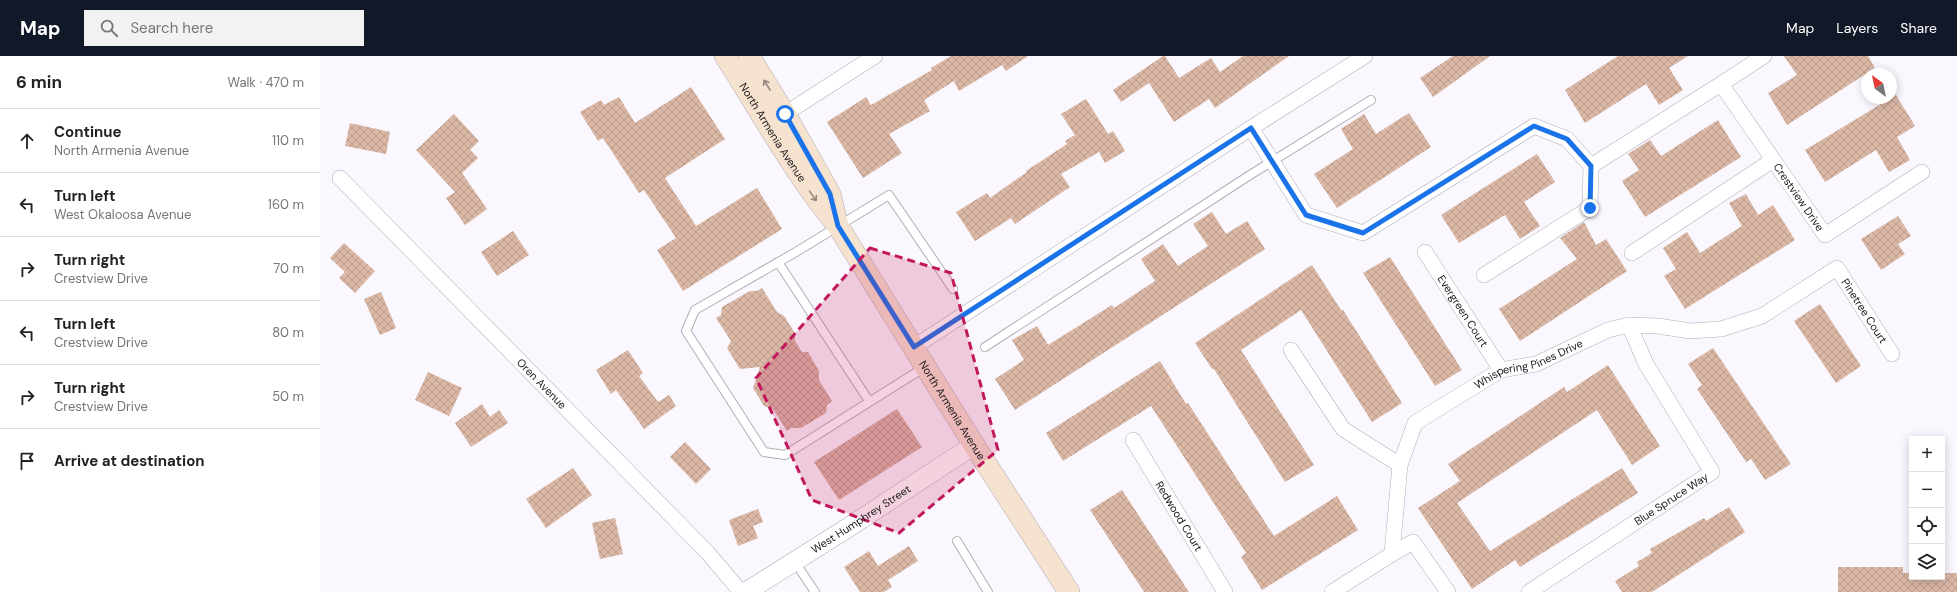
<!DOCTYPE html>
<meta charset="utf-8">
<style>
:root{--surface:#fff;--page:#f2f2f2;--text:#222;--muted:#767676;--line:#e0e0e0;--accent:#111827}
body{margin:0;font-family:"DM Sans",sans-serif;background:var(--page);color:var(--text)}
.controls{position:absolute;right:12px;bottom:12px;display:grid;overflow:hidden;border-radius:0px;box-shadow:0 2px 10px #0003}
.controls button{width:36px;height:36px;display:grid;place-items:center;padding:0;border:0;border-bottom:1px solid var(--line);background:var(--surface);color:var(--text);font:20px sans-serif}
.compass{position:absolute;left:1541px;top:12px;width:36px;height:36px;border-radius:50%;background:var(--surface);box-shadow:0 2px 10px #0003;rotate:327deg}
.stop{position:absolute;width:12px;height:12px;margin:-9px;border:3px solid #1a73e8;border-radius:50%;background:#fff}
.stop.end{background:#1a73e8;border-color:#fff;box-shadow:0 1px 4px #0008}
.list{margin:0;padding:0;list-style:none}
h2{display:flex;justify-content:space-between;align-items:center;height:52px;margin:0;padding:0 16px;font-size:17px}
h2 small{font-size:13px;font-weight:400;color:var(--muted)}
.list li{display:grid;grid-template-columns:26px 1fr auto;gap:12px;align-items:center;box-sizing:border-box;height:64px;padding:0 16px;border-top:1px solid var(--line)}
.list b{display:block;font-size:15px;white-space:nowrap}
.list p{margin:0;font-size:13px;white-space:nowrap;color:var(--muted)}
.list em{font-size:13px;font-style:normal;color:var(--muted)}
.icon{flex:none;width:22px;height:22px;fill:none;stroke:currentColor;stroke-width:2;stroke-linecap:round;stroke-linejoin:round}
.map{position:relative;flex:none;width:1637px;height:536px;overflow:hidden}
header{display:flex;align-items:center;gap:24px;box-sizing:border-box;height:56px;padding:0 20px;background:var(--accent);color:#fff}
header strong{font-size:19px}
nav{display:flex;gap:22px;margin-inline-start:auto;font-size:14px}
.search{width:280px;height:36px;background:var(--page);display:flex;align-items:center;gap:10px;box-sizing:border-box;padding:0 14px;border-radius:0px;color:var(--muted);font-size:15px}
main{display:flex}
aside{flex:1;background:var(--surface)}
.map>svg:first-child{display:block}
</style>
<header>
<strong>Map</strong>
<div class="search"><svg class="icon" aria-label="search" viewBox="0 0 24 24"><circle cx="10" cy="10" r="6"/><path d="M15 15l6 6"/></svg>Search here</div>
<nav><a>Map</a><a>Layers</a><a>Share</a></nav>
</header>
<main>
<aside>
<h2>6 min<small>Walk · 470 m</small></h2>
<ul class="list">
<li><svg class="icon" aria-label="ahead" viewBox="0 0 24 24"><path d="M12 20V5M6 11l6-6 6 6"/></svg><div><b>Continue</b><p>North Armenia Avenue</p></div><em>110 m</em></li>
<li><svg class="icon" aria-label="left" viewBox="0 0 24 24"><path d="M17 20v-9H6M10 6l-5 5 5 5"/></svg><div><b>Turn left</b><p>West Okaloosa Avenue</p></div><em>160 m</em></li>
<li><svg class="icon" aria-label="right" viewBox="0 0 24 24"><path d="M7 20v-9h11M14 6l5 5-5 5"/></svg><div><b>Turn right</b><p>Crestview Drive</p></div><em>70 m</em></li>
<li><svg class="icon" aria-label="left" viewBox="0 0 24 24"><path d="M17 20v-9H6M10 6l-5 5 5 5"/></svg><div><b>Turn left</b><p>Crestview Drive</p></div><em>80 m</em></li>
<li><svg class="icon" aria-label="right" viewBox="0 0 24 24"><path d="M7 20v-9h11M14 6l5 5-5 5"/></svg><div><b>Turn right</b><p>Crestview Drive</p></div><em>50 m</em></li>
<li><svg class="icon" aria-label="arrive" viewBox="0 0 24 24"><path d="M6 21V4h12l-3 4 3 4H6"/></svg><div><b>Arrive at destination</b></div></li>
</ul>
</aside>
<div class="map">
<svg width="1637" height="536" viewBox="0 0 1637 536">
<defs>
<pattern id="building-cross-hatch" width="8" height="8" patternUnits="userSpaceOnUse"><rect width="8" height="8" fill="#dbb8a6"/><path d="M0 0l8 8M0 8l8-8" fill="none" stroke="#bb9d8e"/></pattern>
</defs>
<rect width="100%" height="100%" fill="#faf7fe"/>
<!-- building -->
<g fill="url(#building-cross-hatch)">
<path d="M631 0H708L686 15 682 9 639 35 634 25 604 44 610 55 569 78 582 97 543 122 507 66 546 41 551 49 612 14 611 12Z"/>
<path d="M843 0H845L859 22 891 2 900 16 923 0H969L895 52 889 43 854 66 829 27 801 46 793 34Z"/>
<path d="M1133 0H1170L1113 41 1100 22Z"/>
<path d="M1298 0H1368L1349 12 1363 34 1339 49 1326 28 1265 67 1245 34Z"/>
<path d="M1464 0H1548L1555 12 1467 69 1448 37 1477 19Z"/>
<path d="M371 31 405 83 345 122 376 170 437 132 462 173 363 235 337 194 356 182 324 134 319 137 283 82 278 85 260 56 281 44 284 49 299 41 315 67Z"/>
<path d="M1576 39 1595 70 1577 81 1590 104 1569 116 1556 94 1505 126 1485 94Z"/>
<path d="M766 43 788 78 793 75 805 95 785 107 779 96 741 118 750 131 695 168 691 162 655 185 636 156 667 137 670 142 707 116 706 115 747 88 745 85 755 79 741 58Z"/>
<path d="M1089 57 1111 91 1017 152 994 118 1033 93 1021 73 1044 58 1056 78Z"/>
<path d="M134 58 159 85 150 94 158 102 142 117 167 153 145 169 126 142 135 136 96 94Z"/>
<path d="M1398 64 1421 101 1325 161 1302 125 1319 114 1308 98 1330 84 1341 100Z"/>
<path d="M30 67 70 76 66 98 25 90Z"/>
<path d="M1217 98 1235 126 1204 146 1220 170 1200 183 1185 159 1139 187 1121 159Z"/>
<path d="M1426 138 1438 159 1453 149 1475 184 1365 253 1344 220 1356 213 1343 192 1367 176 1380 197 1422 170 1409 147Z"/>
<path d="M892 156 906 178 927 165 945 193 695 354 675 323 704 304 692 284 717 270 728 289 792 249 794 252 835 225 821 203 843 188 858 210 888 190 873 168Z"/>
<path d="M1578 160 1591 180 1578 188 1585 198 1561 214 1541 183Z"/>
<path d="M1264 166 1276 189 1286 183 1307 215 1200 285 1179 253 1257 203 1240 182Z"/>
<path d="M193 175 209 199 177 220 161 196Z"/>
<path d="M24 187 55 215 35 237 19 222 25 216 10 202Z"/>
<path d="M1070 201 1142 314 1115 330 1043 217Z"/>
<path d="M992 209 1021 254H1023L1082 347 1052 366 981 254 921 294 994 409 965 426 894 313H892L875 287Z"/>
<path d="M442 232 457 256 464 260 475 277V285L482 296H488L499 315V324L512 345 507 349 506 357 481 372H471L467 375 453 353 444 350 433 332 440 311 420 313 407 292 411 285 396 262 401 259 402 251 430 235H437Z"/>
<path d="M61 236 76 272 60 279 44 243Z"/>
<path d="M1500 248 1541 310 1516 327 1474 265Z"/>
<path d="M1393 292 1471 408 1445 424 1431 403 1426 406 1377 333 1382 329 1368 308Z"/>
<path d="M308 294 323 317 319 320 338 346 349 339 356 350 324 373 296 334 291 338 276 314Z"/>
<path d="M840 305 866 348 868 347 954 480 1017 440 1038 474 942 534 921 501 926 497 831 350 743 405 726 377Z"/>
<path d="M1288 309 1340 390 1312 409 1277 354 1137 447 1170 495 1302 412 1318 437 1200 511 1195 504 1152 533 1098 452 1140 425 1128 408 1244 331 1247 336Z"/>
<path d="M108 316 142 332 129 360 95 344Z"/>
<path d="M162 348 170 361 179 354 188 367 151 391 135 367Z"/>
<path d="M577 353 602 391 519 444 494 406Z"/>
<path d="M365 386 391 413 376 428 350 401Z"/>
<path d="M253 412 272 439 226 472 206 443Z"/>
<path d="M802 434 869 536H824L770 454Z"/>
<path d="M1409 451 1425 476 1332 536H1302L1295 525 1319 510 1317 506 1332 497 1330 493 1384 462 1386 465Z"/>
<path d="M438 453 443 466 433 470 438 482 418 490 409 464Z"/>
<path d="M295 462 303 498 280 503 272 467Z"/>
<path d="M589 490 598 505 568 524 572 531 564 536H540L524 511 549 495 558 510Z"/>
<path d="M1518 511H1583V517H1592V521H1622V517H1637V536H1518Z"/>
</g>
<g fill="none" stroke-linecap="round" stroke-linejoin="round">
<defs>
<g id="service">
<path d="M458 206 549 345"/>
<path d="M665 291 930 119 1051 44"/>
<path d="M605 311 465 399 444 396 366 275 375 254 476 196 569 139 633 233"/>
<path d="M637 485 668 536"/>
<path d="M475 506 495 536"/>
</g>
<g id="minor">
<path d="M1401 28 1444 0"/>
<path d="M457 63 555 0"/>
<path id="s1" d="M931 72 986 159 1043 177 1214 70 1247 83 1271 110 1401 28 1505 179 1602 116"/>
<path id="s2" d="M20 122 387 496 421 536"/>
<path id="s3" d="M1105 196 1181 314"/>
<path d="M1312 197 1453 104"/>
<path d="M1164 219 1270 152 1271 110"/>
<path d="M594 291 931 72 1045 0"/>
<path d="M971 294 1023 373 1080 409"/>
<path id="s4" d="M813 384 905 536"/>
<path d="M1072 498 1093 486 1128 536"/>
<path id="s5" d="M1012 536 1072 498 1080 409 1095 367 1181 314 1216 308 1288 274 1309 269 1338 270 1370 275 1401 273 1442 260 1517 212 1572 298"/>
<path id="s6" d="M1209 536 1392 416 1326 308 1309 269"/>
</g>
<g id="tertiary">
<path id="s7" d="M426 536 529 471 654 389"/>
</g>
<g id="secondary">
<path id="s8" d="M405 0C442 57 474 118 518 170L654 389 749 536"/>
<path d="M429 0 465 58 510 138 517 166"/>
</g>
</defs>
<!-- service casing -->
<use href="#service" stroke="#b2aeb9" stroke-width="10"/>
<!-- minor casing -->
<use href="#minor" stroke="#b2aeb9" stroke-width="16"/>
<!-- tertiary casing -->
<use href="#tertiary" stroke="#b2aeb9" stroke-width="20"/>
<!-- secondary casing -->
<use href="#secondary" stroke="#b2aeb9" stroke-width="22"/>
<!-- service -->
<use href="#service" stroke="#fff" stroke-width="8"/>
<!-- minor -->
<use href="#minor" stroke="#fff" stroke-width="15"/>
<!-- tertiary -->
<use href="#tertiary" stroke="#fff" stroke-width="19"/>
<!-- secondary -->
<use href="#secondary" stroke="#f5e2cf" stroke-width="21"/>
</g>
<!-- one-way arrows -->
<defs><path id="oneway-shaft" d="M-6 0H5M1.5-3L5.5 0L1.5 3" fill="none" stroke-width="1.6" stroke-linecap="round" stroke-linejoin="round"/></defs>
<g stroke="#92877e">
<use href="#oneway-shaft" transform="translate(447 29) rotate(-122)"/>
<use href="#oneway-shaft" transform="translate(493 140) rotate(55)"/>
</g>
<g fill="none" stroke-linecap="round" stroke-linejoin="round">
<!-- route -->
<path stroke="#1a73e8" stroke-width="5" d="M465 58 510 138 518 170 594 291 931 72 986 159 1043 177 1214 70 1247 83 1271 110 1270 152"/>
</g>
<!-- marked area -->
<path fill="#c2185b" fill-opacity="0.2" stroke="#c2185b" stroke-width="3" stroke-dasharray="8 5" stroke-linejoin="round" d="M550 192 631 217 678 394 579 477 492 444 436 322Z"/>
<g text-anchor="middle" dominant-baseline="central" stroke-width="3.5" stroke-linejoin="round" paint-order="stroke">
<!-- street labels -->
<g font-size="11" fill="#18171b" stroke="#fff">
<text stroke="none"><textPath href="#s8" startOffset="90">North Armenia Avenue</textPath></text>
<text stroke="none"><textPath href="#s1" startOffset="727">Crestview Drive</textPath></text>
<text stroke="none"><textPath href="#s3" startOffset="70">Evergreen Court</textPath></text>
<text stroke="none"><textPath href="#s5" startOffset="718">Pinetree Court</textPath></text>
<text stroke="none"><textPath href="#s5" startOffset="334">Whispering Pines Drive</textPath></text>
<text stroke="none"><textPath href="#s2" startOffset="288">Oren Avenue</textPath></text>
<text stroke="none"><textPath href="#s8" startOffset="421">North Armenia Avenue</textPath></text>
<text stroke="none"><textPath href="#s6" startOffset="170">Blue Spruce Way</textPath></text>
<text stroke="none"><textPath href="#s4" startOffset="89">Redwood Court</textPath></text>
<text stroke="none"><textPath href="#s7" startOffset="136">West Humphrey Street</textPath></text>
</g>
</g>
</svg>
<div class="controls">
<button>+</button>
<button>−</button>
<button><svg class="icon" aria-label="locate" viewBox="0 0 24 24"><circle cx="12" cy="12" r="6"/><path d="M12 2v4M12 18v4M2 12h4M18 12h4"/></svg></button>
<button><svg class="icon" aria-label="layers" viewBox="0 0 24 24"><path d="M12 4l9 5-9 5-9-5zM3 14l9 5 9-5"/></svg></button>
</div>
<svg class="compass" viewBox="-18 -18 36 36"><path d="M0-13l5 13h-10z" fill="#e53935"/><path d="M0 13l5-13h-10z" fill="#767676"/></svg>
<div class="stop" style="left:465px;top:58px"></div>
<div class="stop end" style="left:1270px;top:152px"></div>
</div>
</main>
